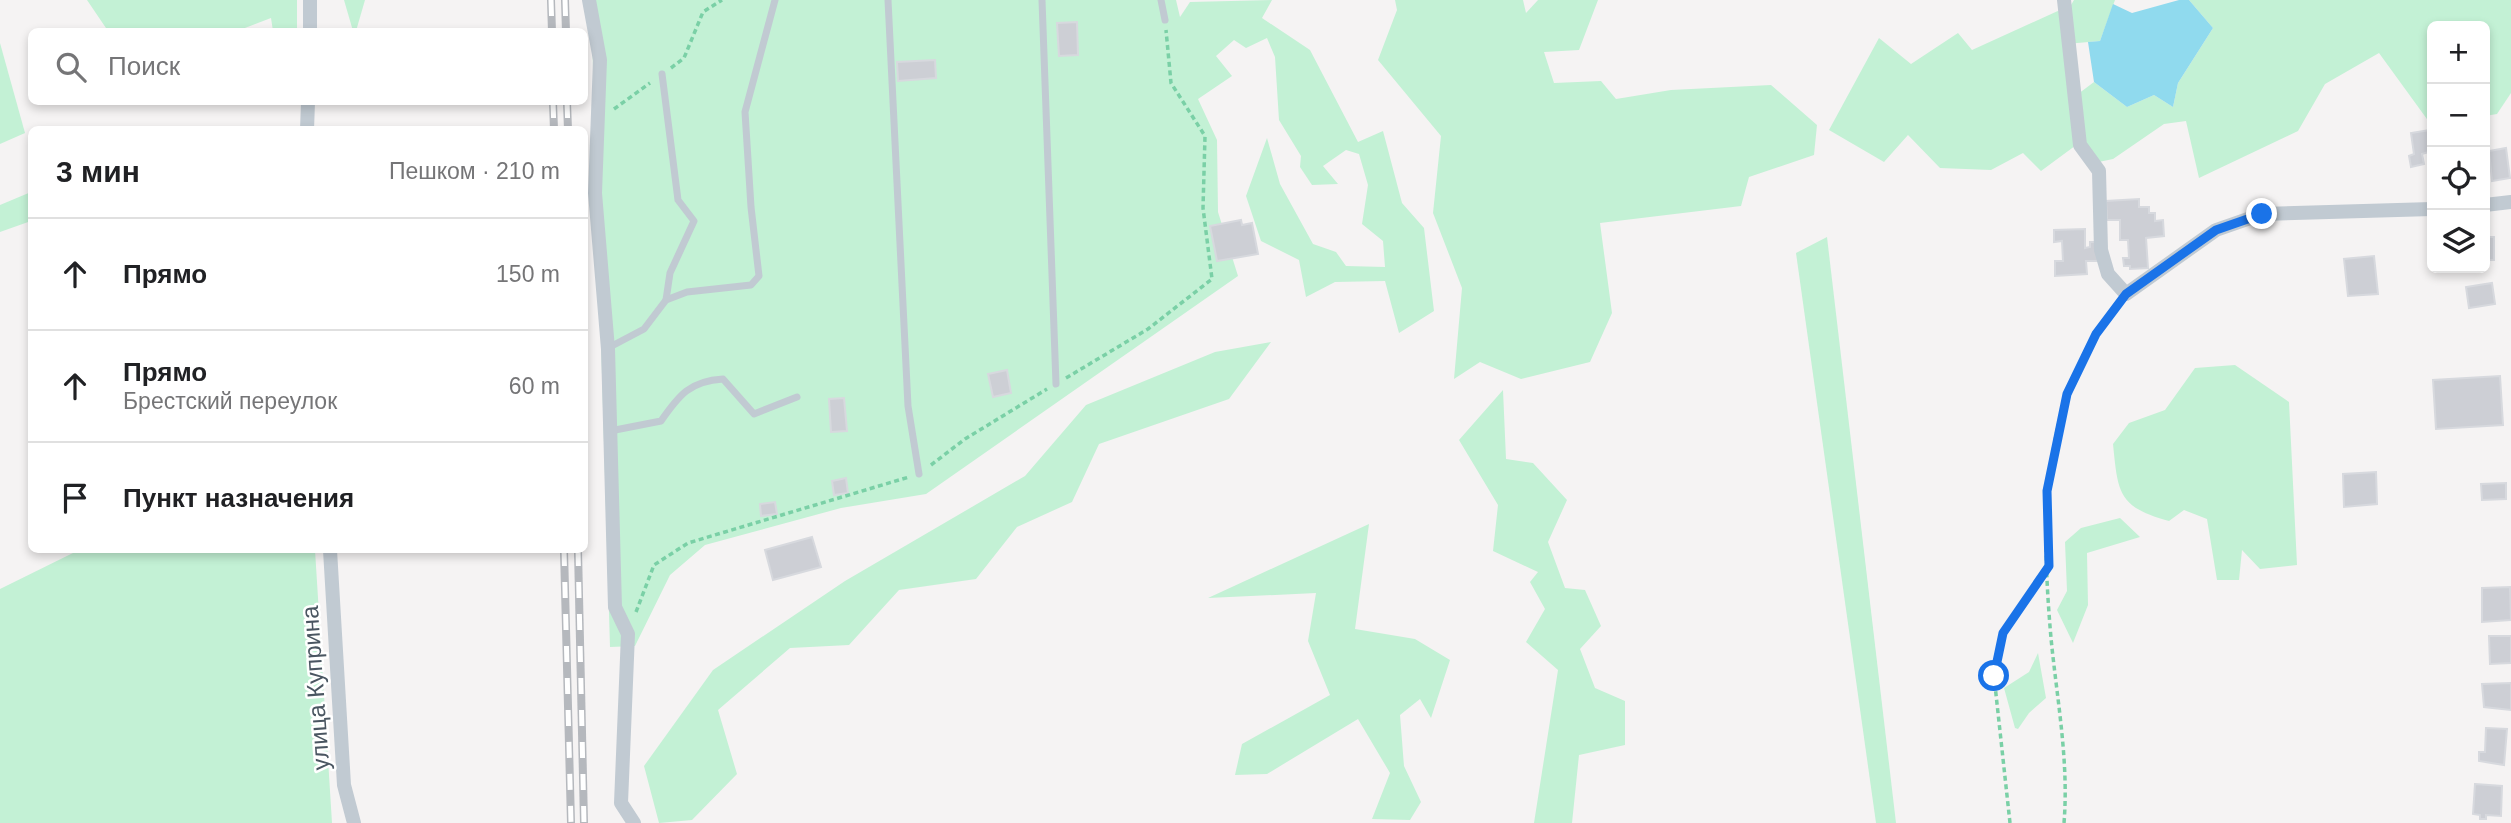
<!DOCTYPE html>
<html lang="ru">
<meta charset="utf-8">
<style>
:root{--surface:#fff;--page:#f6f6f6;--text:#202124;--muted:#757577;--line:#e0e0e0}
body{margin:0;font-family:Helvetica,sans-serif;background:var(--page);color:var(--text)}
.controls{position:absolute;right:21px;top:21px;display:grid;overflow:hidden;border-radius:10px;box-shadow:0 4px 10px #0003}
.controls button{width:63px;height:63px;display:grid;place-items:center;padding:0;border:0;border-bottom:2px solid var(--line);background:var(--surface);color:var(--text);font:35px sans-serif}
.stop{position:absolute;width:21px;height:21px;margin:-16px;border:5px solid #1a73e8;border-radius:50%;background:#fff}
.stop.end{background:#1a73e8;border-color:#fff;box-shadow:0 2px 7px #0008}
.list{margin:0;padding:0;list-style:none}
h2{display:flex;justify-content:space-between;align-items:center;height:91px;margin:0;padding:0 28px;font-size:30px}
h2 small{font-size:23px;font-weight:400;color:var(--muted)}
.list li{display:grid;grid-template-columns:46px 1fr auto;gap:21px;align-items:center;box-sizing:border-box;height:112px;padding:0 28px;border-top:2px solid var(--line)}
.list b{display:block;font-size:26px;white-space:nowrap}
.list p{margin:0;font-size:23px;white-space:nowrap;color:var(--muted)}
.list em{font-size:23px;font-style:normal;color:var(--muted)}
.icon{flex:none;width:38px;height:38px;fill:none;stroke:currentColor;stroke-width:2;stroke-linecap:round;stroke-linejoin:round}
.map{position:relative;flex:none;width:2511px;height:823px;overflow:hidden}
.search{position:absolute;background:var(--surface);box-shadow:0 4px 10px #0003;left:28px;top:28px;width:560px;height:77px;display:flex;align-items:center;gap:18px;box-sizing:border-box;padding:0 24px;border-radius:10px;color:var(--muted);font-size:26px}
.panel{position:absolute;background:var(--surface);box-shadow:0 4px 10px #0003;left:28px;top:126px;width:560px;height:427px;border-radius:10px}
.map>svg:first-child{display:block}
</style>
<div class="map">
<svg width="2511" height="823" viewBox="0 0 2511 823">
<rect width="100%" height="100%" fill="#f5f3f3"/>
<!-- green -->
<g fill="#c3f1d5">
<path d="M87 0H297V31H273L271 18 237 31H108Z"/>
<path d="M344 0H365L356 31H353Z"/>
<path d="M591 0H1176L1180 17 1190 2 1272 0 1262 18 1310 50 1358 142 1383 131 1402 203 1424 228 1434 311 1399 333 1385 281 1335 282 1306 297 1299 260 1261 241 1246 196 1267 138 1280 184 1313 244 1336 252 1346 266 1385 267 1383 241 1362 224 1368 185 1359 154 1346 150 1323 166 1338 184 1312 185 1300 167 1301 156 1279 120 1275 57 1267 38 1246 48 1234 40 1216 56 1232 76 1198 99 1217 140 1218 212 1238 276 926 494 841 508 705 545 670 575 635 646 610 647Z"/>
<path d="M1395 0H1523L1526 13 1538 0H1598L1579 50 1544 52 1554 83 1601 81 1616 99 1671 90 1771 85 1817 125 1814 155 1749 177 1741 206 1600 223 1612 313 1590 362 1521 379 1480 362 1454 379 1462 288 1433 213 1441 136 1378 60 1397 10Z"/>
<path d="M2074 0H2115L2100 41 2066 44 2074 97 2094 82 2127 107 2154 95 2173 107 2178 83 2213 28 2189 0H2511V93L2497 114 2485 116V26H2432V126L2379 53 2325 84 2298 131 2199 178 2186 121 2164 124 2113 159 2089 164 2083 140 2041 171 2023 153 1991 170 1940 168 1908 135 1884 162 1829 130 1879 38 1911 64 1958 33 1972 50 2071 5Z"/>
<path d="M0 43 25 133 0 144Z"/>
<path d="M31 192V221L0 232V205Z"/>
<path d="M1827 237 1896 823H1876L1796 253Z"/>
<path d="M1271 342 1229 399 1099 444 1072 502 1017 527 976 579 899 590 849 645 790 648 718 710 737 774 692 820 659 823 644 766 713 670 845 581 1025 476 1086 405 1215 352Z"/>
<path d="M2235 365 2289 402 2297 565 2260 569 2242 550 2239 580H2217L2207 519 2184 510 2169 521C2118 507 2118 493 2113 444L2129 423 2165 410 2195 368Z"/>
<path d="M1503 390 1506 459 1533 463 1567 500 1548 542 1565 588 1585 590 1601 626 1580 649 1595 688 1625 701V745L1579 755 1572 823H1534L1558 670 1526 642 1545 609 1530 582 1538 572 1493 551 1498 505 1459 440Z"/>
<path d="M2120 518 2140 537 2087 553 2088 605 2073 643 2057 610 2067 591 2065 542 2081 528Z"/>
<path d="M1369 524 1355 629 1415 639 1450 660 1431 718 1420 699 1400 715 1404 766 1421 802 1410 820 1372 819 1390 773 1358 719 1267 774 1235 775 1242 744 1330 695 1308 641 1316 593 1208 598Z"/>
<path d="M79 550H315L332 823H0V589Z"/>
<path d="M2038 653 2046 698 2029 713 2018 729 2015 728 2004 688 2029 672Z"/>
</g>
<!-- water -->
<path fill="#90daee" d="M2179 0H2189L2213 28 2178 83 2173 107 2154 95 2127 107 2094 82 2088 42 2100 41 2113 4 2132 13Z"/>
<!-- building -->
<g fill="#cdcfd5" stroke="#d7d9de" stroke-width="2">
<path d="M1077 22 1078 55 1059 56 1057 23Z"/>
<path d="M935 60 936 78 898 81 897 62Z"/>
<path d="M2430 130 2432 151 2422 154 2424 164 2411 167 2409 156 2414 154 2411 133Z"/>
<path d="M2506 148 2510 178 2492 181 2489 151Z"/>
<path d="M2139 199V207H2149V213H2155V221L2163 220 2164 236 2146 238 2148 268 2130 269V266H2124L2123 258H2129L2128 240H2120V220H2107L2106 201Z"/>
<path d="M1241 220 1242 225 1252 223 1258 254 1217 261 1210 226Z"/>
<path d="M2085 229V248L2090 247V242H2097L2098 261H2086L2087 274 2055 276V261H2063L2062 241 2054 242V230Z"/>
<rect x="2485" y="237" width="9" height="23"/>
<path d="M2374 256 2378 294 2348 296 2344 259Z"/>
<path d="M2492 283 2495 304 2469 308 2466 287Z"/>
<path d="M1007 370 1011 393 993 397 988 374Z"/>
<path d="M2500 376 2503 425 2436 429 2433 380Z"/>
<path d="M844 398 847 431 831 432 829 399Z"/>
<path d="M2376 472 2377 504 2344 507 2343 474Z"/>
<path d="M846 478 848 493 834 495 832 481Z"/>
<path d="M2506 483V499L2482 500 2481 484Z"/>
<path d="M775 502 777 514 761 516 760 504Z"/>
<path d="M812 537 821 567 773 580 765 550Z"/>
<path d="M2510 587 2511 620 2482 622V588Z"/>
<path d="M2489 636H2511V663L2490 664Z"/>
<path d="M2511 683V710L2484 707 2482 684Z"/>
<path d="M2486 728 2507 729 2504 765 2479 761V752H2485Z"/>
<path d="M2475 784 2502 786 2501 816 2486 815V819H2480V815L2473 814Z"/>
</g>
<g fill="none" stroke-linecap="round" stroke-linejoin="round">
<!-- path -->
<g stroke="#7ad0a6" stroke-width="3.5" stroke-dasharray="5 3.5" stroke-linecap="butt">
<path d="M671 68 684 58 703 12 722 0"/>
<path d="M614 109 650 83"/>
<path d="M1066 378 1148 329 1212 279 1203 208 1205 136 1171 83 1166 30"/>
<path d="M931 465 965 439 1047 389"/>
<path d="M636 612 654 565 688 543 909 477"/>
<path d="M2010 823 1994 676 2003 633 2048 568"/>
<path d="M2064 823C2069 761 2057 700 2051 638 2044 558 2041 471 2067 395 2078 363 2097 333 2116 307"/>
</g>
<!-- service -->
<g stroke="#c1cad2" stroke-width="7">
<path d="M888 0 908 406 919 474"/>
<path d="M1042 0 1056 384"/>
<path d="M1161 0 1165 20"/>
<path d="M666 300 687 292 751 285 759 276 751 207 745 112 775 0"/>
<path d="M608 348 644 329 666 300 670 273 694 221 678 200 662 74"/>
<path d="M610 431 661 421C679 395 690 381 723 379L754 414 797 397"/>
</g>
<!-- minor -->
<g stroke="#c1cad2" stroke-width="14">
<path d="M589 0 600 60 595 193 608 349 615 607 628 634 621 803 634 823"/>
<path d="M2064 0 2080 145 2099 171 2101 250 2108 274 2126 294 2216 230 2262 214 2432 209"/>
<path d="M310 32V0"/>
<path d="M307 130 308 102"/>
<path d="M2485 205 2511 202"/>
<path d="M330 550 344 785 354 823"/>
</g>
<defs>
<g id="rail">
<path d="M551 0 552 32"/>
<path d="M565 0 566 32"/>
<path d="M553 102 554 130"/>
<path d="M567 102 568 130"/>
<path d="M564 550 571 823"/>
<path d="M578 550 584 823"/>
</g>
</defs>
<!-- rail casing -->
<use href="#rail" stroke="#b5b8bd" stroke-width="8"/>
<!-- rail -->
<use href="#rail" stroke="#fff" stroke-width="5" stroke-dasharray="16" stroke-linecap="butt"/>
</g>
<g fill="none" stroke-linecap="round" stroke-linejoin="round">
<!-- route -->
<path stroke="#1a73e8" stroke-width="9" d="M1994 676 2003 633 2049 566 2047 491 2067 394 2096 334 2126 294 2216 230 2262 214"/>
</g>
<g text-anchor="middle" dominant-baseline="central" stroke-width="5" stroke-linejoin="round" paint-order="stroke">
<!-- street labels -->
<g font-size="24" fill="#4a5661" stroke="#fff">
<text transform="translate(315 688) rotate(-94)">улица Куприна</text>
</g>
</g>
</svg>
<div class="controls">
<button>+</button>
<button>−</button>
<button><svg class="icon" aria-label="locate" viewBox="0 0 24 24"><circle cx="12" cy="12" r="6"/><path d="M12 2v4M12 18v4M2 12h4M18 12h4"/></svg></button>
<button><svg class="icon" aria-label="layers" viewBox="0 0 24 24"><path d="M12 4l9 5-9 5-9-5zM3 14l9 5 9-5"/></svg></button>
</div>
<div class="stop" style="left:1994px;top:676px"></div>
<div class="stop end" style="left:2262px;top:214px"></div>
<div class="search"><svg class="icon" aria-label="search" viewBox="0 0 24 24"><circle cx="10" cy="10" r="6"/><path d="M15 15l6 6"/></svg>Поиск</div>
<section class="panel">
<h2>3 мин<small>Пешком · 210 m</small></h2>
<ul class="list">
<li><svg class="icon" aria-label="ahead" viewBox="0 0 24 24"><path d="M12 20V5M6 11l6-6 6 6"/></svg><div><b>Прямо</b></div><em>150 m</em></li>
<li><svg class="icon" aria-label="ahead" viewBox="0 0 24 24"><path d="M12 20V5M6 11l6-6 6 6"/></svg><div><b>Прямо</b><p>Брестский переулок</p></div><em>60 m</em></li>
<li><svg class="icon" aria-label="arrive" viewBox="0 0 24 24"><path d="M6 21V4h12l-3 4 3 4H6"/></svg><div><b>Пункт назначения</b></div></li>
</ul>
</section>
</div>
